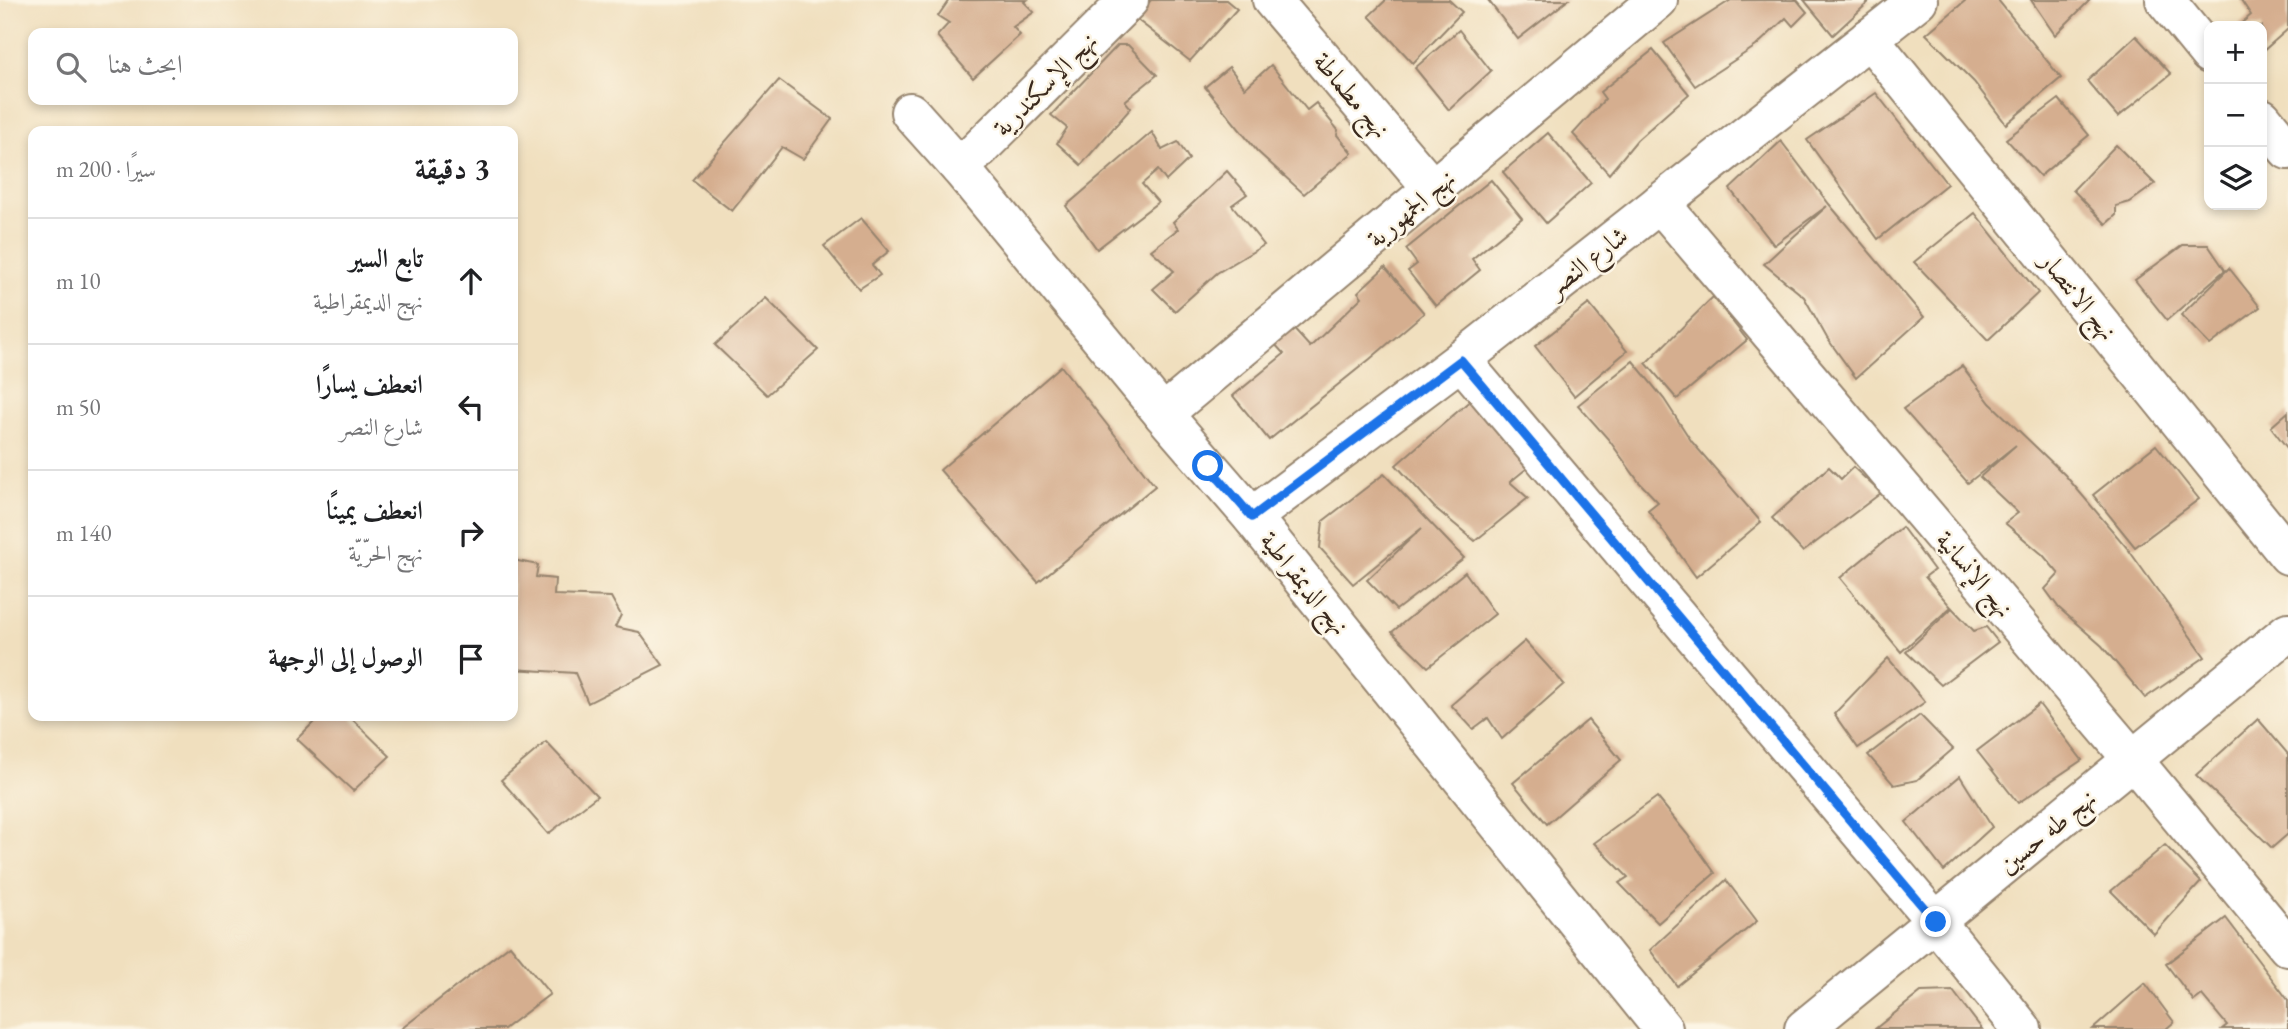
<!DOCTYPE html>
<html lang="ar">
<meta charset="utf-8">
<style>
:root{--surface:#fff;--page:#f2f2f2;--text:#202124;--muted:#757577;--line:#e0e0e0}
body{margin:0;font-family:"EB Garamond",Amiri,serif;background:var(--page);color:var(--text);direction:rtl}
.controls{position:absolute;right:21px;top:21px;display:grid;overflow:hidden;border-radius:14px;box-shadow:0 4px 10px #0003}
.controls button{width:63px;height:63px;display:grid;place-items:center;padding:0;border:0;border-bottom:2px solid var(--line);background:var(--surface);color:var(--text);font:35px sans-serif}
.stop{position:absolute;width:21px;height:21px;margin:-16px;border:5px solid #1a73e8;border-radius:50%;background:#fff}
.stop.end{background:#1a73e8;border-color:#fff;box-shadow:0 2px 7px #0008}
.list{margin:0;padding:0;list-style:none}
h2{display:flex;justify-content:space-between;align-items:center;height:91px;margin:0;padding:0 28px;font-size:30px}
h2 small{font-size:23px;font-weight:400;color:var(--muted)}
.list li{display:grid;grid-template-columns:46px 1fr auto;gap:21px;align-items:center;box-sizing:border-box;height:126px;padding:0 28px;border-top:2px solid var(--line)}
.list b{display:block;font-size:26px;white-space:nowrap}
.list p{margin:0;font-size:23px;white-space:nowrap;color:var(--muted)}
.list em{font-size:23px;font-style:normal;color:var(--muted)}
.icon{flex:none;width:38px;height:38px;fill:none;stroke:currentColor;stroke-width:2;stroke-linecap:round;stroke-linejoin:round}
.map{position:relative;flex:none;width:2288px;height:1029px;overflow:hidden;direction:ltr}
.search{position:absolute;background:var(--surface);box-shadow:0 4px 10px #0003;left:28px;top:28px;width:490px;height:77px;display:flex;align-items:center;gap:18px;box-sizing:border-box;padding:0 24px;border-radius:14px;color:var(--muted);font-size:26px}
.panel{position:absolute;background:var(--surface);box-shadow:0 4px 10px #0003;left:28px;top:126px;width:490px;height:595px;border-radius:14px;direction:rtl}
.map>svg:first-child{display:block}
</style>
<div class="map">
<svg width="2288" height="1029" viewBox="0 0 2288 1029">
<rect width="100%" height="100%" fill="#fcf5e5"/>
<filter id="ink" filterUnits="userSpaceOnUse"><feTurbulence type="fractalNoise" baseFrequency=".0143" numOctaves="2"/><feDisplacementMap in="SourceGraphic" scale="14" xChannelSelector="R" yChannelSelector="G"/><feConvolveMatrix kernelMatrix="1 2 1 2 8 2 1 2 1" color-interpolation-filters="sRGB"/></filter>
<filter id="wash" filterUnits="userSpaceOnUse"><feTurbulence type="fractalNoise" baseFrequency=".00686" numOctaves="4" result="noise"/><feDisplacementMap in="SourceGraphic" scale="28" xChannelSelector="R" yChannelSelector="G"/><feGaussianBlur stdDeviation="1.57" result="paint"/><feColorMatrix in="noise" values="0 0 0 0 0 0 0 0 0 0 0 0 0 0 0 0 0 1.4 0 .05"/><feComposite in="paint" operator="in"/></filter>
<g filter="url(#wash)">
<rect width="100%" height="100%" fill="#f0dfbe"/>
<g id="blocks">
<!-- building -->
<g fill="#d5ae8f">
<path d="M949 0H1027L1024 2 1034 12 1013 27 1020 35 973 78 937 36 949 23 938 16Z"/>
<path d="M1151 0H1226L1237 9 1190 61 1135 18Z"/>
<path d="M1386 0H1449L1462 12 1413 63 1369 16Z"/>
<path d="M1488 0H1568L1518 39Z"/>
<path d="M1731 0H1797L1807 12 1793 26 1786 18 1756 46 1695 86 1664 43Z"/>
<path d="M1804 0H1871L1833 35Z"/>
<path d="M1966 0H1998L2061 78 2006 124 1974 82 1926 34Z"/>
<path d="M2031 0H2090L2055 35Z"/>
<path d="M2241 0H2288V29L2262 52V26H2238L2251 15Z"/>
<path d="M1459 30 1491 71 1449 110 1415 68Z"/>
<path d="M2136 36 2171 74 2118 117 2087 81Z"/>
<path d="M1118 45H1128L1157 75 1125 101 1131 108 1081 165 1057 143 1067 128 1051 115Z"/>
<path d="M1653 50 1689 94 1637 140 1609 174 1573 134 1605 99 1600 92Z"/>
<path d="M1271 65 1307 110 1316 103 1338 130 1337 135 1352 153 1304 194 1257 151 1205 87 1229 67 1245 88Z"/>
<path d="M779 80 832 119 803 159 782 147 732 211 692 180Z"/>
<path d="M1876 93 1947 184 1878 239 1807 140Z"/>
<path d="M2059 99 2089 135 2040 176 2006 139Z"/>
<path d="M1152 132 1162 150 1178 142 1189 159 1166 181 1158 170 1142 184 1158 202 1097 249 1066 206Z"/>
<path d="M1548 133 1591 183 1546 223 1503 172Z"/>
<path d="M1781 141 1829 204 1924 317 1856 378 1827 338 1804 297 1764 264 1827 206 1774 245 1730 189Z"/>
<path d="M2116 145 2155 184 2130 202 2116 206V215L2106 224 2073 190Z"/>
<path d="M1227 171 1247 194 1232 205 1264 245 1217 273 1175 311 1153 289 1174 271 1151 250 1178 229 1173 222Z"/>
<path d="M1491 180 1522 218 1472 259 1480 270 1436 306 1408 271 1417 264 1406 249Z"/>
<path d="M1975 213 2038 293 1988 340 1914 262Z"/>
<path d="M861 218 889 251 872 265 880 275 859 289 824 246Z"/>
<path d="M2183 245H2208L2225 270 2167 320 2135 280Z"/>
<path d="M1385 267 1424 313 1370 359 1269 440 1233 396 1284 354 1273 342 1290 325 1310 347 1362 297 1358 292Z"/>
<path d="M2229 268 2260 307 2210 345 2181 315Z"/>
<path d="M1713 297 1747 340 1677 399 1646 363Z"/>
<path d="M766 298 818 350 767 395 715 345Z"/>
<path d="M1589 304 1627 351 1574 396 1535 346Z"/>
<path d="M1633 361 1664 399 1692 442 1761 522 1696 577 1648 510 1658 502 1639 482 1609 440 1578 405Z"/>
<path d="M1061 366 1155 486 1038 582 940 470Z"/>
<path d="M1962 366 1990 403 2065 475 2128 549 2205 657 2145 698 2102 646 2059 608 2045 589 2059 574 2043 555 2005 523 2018 513 1980 477 2016 445 1968 483 1903 409Z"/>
<path d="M1472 399 1531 465 1510 482 1528 498 1475 541 1434 507 1396 465Z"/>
<path d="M2288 412V449L2271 427Z"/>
<path d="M2156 445 2199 499 2135 547 2093 495Z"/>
<path d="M1829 467 1841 479 1853 467 1881 493 1803 552 1772 518Z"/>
<path d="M1384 474 1464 558 1396 610 1367 580 1422 528 1353 584 1320 548 1323 521Z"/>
<path d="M1902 527 1934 570 1925 577 1951 607 1901 652 1840 578Z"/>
<path d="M513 560 538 565 536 577 555 579 554 595 611 597 621 615 615 627 639 632 663 665 588 703 575 673 513 669Z"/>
<path d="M1465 572 1495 614 1428 667 1392 632Z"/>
<path d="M1952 608 1974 631 1986 627 1998 642 1941 685 1906 652Z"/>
<path d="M1525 641 1564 684 1502 739 1488 718 1473 729 1451 705Z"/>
<path d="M1888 658 1925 702 1858 748 1834 714Z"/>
<path d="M2039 704 2082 760 2018 803 1977 751Z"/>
<path d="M1920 715 1953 749 1917 780 1894 785 1868 755Z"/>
<path d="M320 716H349L390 756 353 791 297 739Z"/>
<path d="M2258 719 2288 754V834L2272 848 2196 775Z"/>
<path d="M1588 720 1621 760 1547 824 1513 783Z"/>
<path d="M546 742 597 796 548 834 501 780Z"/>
<path d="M1960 776 1992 827 1944 871 1906 822Z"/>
<path d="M1657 797 1687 834 1715 873 1658 923 1619 883 1628 877 1594 843Z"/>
<path d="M2165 845 2201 882 2154 934 2111 891Z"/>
<path d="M1726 880 1757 921 1677 986 1650 950Z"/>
<path d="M2226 918 2288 1000V1029H2222L2227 1025 2202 995 2194 1001 2166 964Z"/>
<path d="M510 945 550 994 504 1029H401Z"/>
<path d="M2145 983 2174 1022 2166 1029H2093Z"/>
<path d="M1953 991 1982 1029H1875L1921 992Z"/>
</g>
</g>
</g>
<g filter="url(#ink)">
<use href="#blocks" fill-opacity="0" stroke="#96846e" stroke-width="2"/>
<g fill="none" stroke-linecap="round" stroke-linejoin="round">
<defs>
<g id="street">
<path d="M1272 0 1433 189"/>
<path d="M2165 0 2209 54"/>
<path d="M1869 38 2288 555"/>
<path d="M910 112 960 168 1163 414 1252 517 1663 1029"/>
<path d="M2262 118 2288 150"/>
<path d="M960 168 1129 0"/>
<path d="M1660 203 2133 760 2288 947"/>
<path d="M1461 360 1936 922 2022 1029"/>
<path d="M1163 414 1658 0"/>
<path d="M1252 517 1461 360 1918 0"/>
<path d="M1804 1029 2288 632"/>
</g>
</defs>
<!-- street casing -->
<use href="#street" stroke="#96846e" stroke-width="42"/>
<!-- street -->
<use href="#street" stroke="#fff" stroke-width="38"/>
</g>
</g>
<g fill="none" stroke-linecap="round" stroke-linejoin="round" filter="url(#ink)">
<!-- route -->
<path stroke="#1a73e8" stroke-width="9" d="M1208 466 1252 517 1461 360 1936 922"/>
</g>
<g text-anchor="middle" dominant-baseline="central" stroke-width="5" stroke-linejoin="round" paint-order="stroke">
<!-- street labels -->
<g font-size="26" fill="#3b2a1e" stroke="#fcf5e5">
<text transform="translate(1045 84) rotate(-45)">نهج الإسكندرية</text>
<text transform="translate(1352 95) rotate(50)">نهج مطماطة</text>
<text transform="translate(1411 208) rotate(-40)">نهج الجمهورية</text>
<text transform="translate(1587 261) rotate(-38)">شارع النصر</text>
<text transform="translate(2079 296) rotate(51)">نهج الانتصار</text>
<text transform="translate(1975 574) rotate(50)">نهج الإنسانية</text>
<text transform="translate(1305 583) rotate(51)">نهج الديمقراطية</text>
<text transform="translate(2047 831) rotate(-39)">نهج طه حسين</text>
</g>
</g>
</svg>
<div class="controls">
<button>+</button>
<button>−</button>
<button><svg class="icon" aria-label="layers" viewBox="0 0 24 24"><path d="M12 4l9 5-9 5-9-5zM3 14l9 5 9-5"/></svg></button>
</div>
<div class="stop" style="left:1208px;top:466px"></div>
<div class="stop end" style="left:1936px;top:922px"></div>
<div class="search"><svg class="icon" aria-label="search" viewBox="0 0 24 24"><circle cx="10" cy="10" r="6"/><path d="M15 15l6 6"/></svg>ابحث هنا</div>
<section class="panel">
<h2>3 دقيقة<small>سيرًا · 200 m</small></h2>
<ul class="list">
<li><svg class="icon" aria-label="ahead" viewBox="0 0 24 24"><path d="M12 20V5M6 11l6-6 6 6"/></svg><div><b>تابع السير</b><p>نهج الديمقراطية</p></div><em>10 m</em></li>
<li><svg class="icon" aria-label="left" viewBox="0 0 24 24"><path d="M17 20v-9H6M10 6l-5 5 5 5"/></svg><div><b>انعطف يسارًا</b><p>شارع النصر</p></div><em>50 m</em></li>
<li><svg class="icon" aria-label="right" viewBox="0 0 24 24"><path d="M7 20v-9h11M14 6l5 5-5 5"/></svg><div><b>انعطف يمينًا</b><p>نهج الحرّيّة</p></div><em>140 m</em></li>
<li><svg class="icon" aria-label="arrive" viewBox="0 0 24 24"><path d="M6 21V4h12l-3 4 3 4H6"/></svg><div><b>الوصول إلى الوجهة</b></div></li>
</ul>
</section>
</div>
